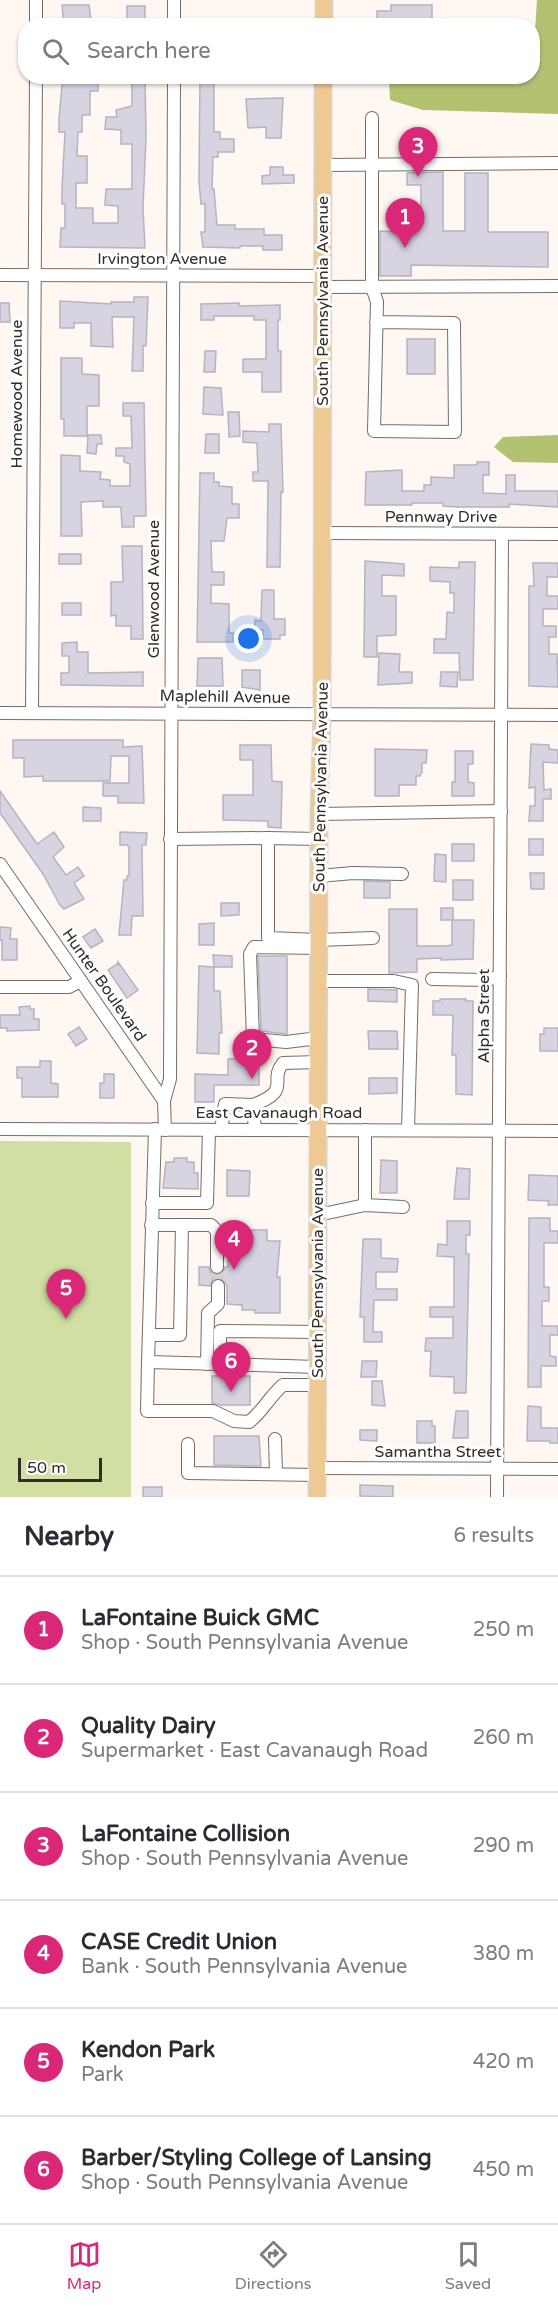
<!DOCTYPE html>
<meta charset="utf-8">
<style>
:root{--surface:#fff;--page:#f2f2f3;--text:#2b2b33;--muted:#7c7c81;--line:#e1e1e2;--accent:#db2777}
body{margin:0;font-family:"Varela Round",sans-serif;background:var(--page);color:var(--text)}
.scale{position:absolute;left:18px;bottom:15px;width:84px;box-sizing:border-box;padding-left:6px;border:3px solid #312d29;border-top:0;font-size:16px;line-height:21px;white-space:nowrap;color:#312d29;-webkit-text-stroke:4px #fff;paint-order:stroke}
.you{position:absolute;left:249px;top:639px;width:21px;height:21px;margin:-15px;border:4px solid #fff;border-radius:50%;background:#1a73e8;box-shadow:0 0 0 9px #1a73e833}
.badge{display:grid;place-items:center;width:39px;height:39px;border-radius:50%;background:var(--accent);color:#fff;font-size:20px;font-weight:700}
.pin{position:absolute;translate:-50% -50px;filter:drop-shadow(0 2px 3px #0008)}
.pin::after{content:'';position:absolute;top:32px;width:21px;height:18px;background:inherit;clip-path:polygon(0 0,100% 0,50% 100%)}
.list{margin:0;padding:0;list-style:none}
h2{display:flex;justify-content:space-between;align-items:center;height:78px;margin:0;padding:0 24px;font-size:26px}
h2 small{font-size:20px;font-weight:400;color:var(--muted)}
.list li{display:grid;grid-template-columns:39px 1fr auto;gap:18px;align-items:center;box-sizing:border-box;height:108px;padding:0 24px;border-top:2px solid var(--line)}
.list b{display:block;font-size:22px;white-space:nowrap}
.list p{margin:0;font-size:20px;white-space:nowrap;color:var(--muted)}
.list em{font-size:20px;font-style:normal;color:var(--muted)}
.icon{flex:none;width:33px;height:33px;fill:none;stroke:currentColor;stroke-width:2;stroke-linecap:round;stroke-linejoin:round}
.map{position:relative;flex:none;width:558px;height:1497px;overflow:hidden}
.search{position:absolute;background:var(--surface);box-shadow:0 2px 4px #0004;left:18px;right:18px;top:18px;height:66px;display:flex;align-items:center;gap:15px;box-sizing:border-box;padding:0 21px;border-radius:24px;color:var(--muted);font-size:22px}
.sheet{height:726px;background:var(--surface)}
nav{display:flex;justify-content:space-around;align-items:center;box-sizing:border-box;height:84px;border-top:2px solid var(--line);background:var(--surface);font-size:16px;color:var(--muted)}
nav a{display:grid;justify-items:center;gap:3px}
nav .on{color:var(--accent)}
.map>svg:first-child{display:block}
</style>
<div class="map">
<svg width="558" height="1497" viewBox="0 0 558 1497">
<rect width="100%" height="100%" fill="#fff7f1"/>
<!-- green -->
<path fill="#d2dfa3" d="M0 1141 131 1142V1497H0Z"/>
<!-- forest -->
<g fill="#b3c271">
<path d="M537 0H558V114L423 110 390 100 389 78 391 77 532 76 533 47 534 46Z"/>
<path d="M558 435V463L513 462 494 447 503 437Z"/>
</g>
<!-- building -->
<g fill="#d8d3e1" stroke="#b7b2bf" stroke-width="1.5">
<path d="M62 5H89L92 26H64Z"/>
<path d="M391 5H432V26H377V11H391Z"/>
<rect x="127" y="6" width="18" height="16"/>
<path d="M63 76 98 80V91H90V115H82V132H78L77 156H87V183H76V208H93V223H118V206L105 205 106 189H132V144H121V130L105 129 106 117H117L116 110 132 106V76H145L146 137 143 208 145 248 60 247 61 228H65V204H62V189L65 132H59V118Z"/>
<path d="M200 76H214V132H220V139H234V152H218V157H213L212 189H214L217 225H235V229H264V235H282V250H263V246H240V248L203 247 201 232H205V204H201L199 181Z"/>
<path d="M283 98 281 138H266V127L248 128 246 99Z"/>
<path d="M270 167H283V175H294V183L262 184V176L270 175Z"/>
<path d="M443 172V231H465V173H488V232H548V267L411 265V276H380V231L403 232V223H421V185H407V173Z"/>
<path d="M134 297H148L146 346H143V371H132L134 317H112L113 347 91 346V323H74V328H60V301L111 304V302H134Z"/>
<path d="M0 303H9L10 322H0Z"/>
<path d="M239 303V306L280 305V320H278V351H281V392H262V372H243V359H266V320H254V316H214V320H201V304Z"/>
<rect x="407" y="339" width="28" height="35"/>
<path d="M205 351H216L215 372H204Z"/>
<path d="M61 358H82V374L99 375V406H87V436H64V419H61Z"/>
<path d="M204 387 221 388 223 415 203 414Z"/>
<path d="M123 403H144L146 516H134V527H122L121 507H103V501L81 502 82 536H61V455L80 456V471L101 472 100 479 110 480V486H130V464L124 462V456H116V448H132L131 416H123Z"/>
<path d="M228 412H239L240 436 229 437Z"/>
<path d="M269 424H281L283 492H281L280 567H267L268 481H253V472H258L257 443 243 442V431L269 432Z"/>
<path d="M206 434H219V453H205Z"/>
<path d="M88 435H101L102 444H97L96 454 87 453Z"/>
<path d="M477 462H489V475H483V493L506 494V475H515V491H558V507L509 504V507H458L443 506V503H412V505H365L366 472 402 470V491H424V485H431V477L454 478V465H477Z"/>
<path d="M200 473H214V482H219V486L232 487V504H239V518H227L224 541H211L212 572H224V585H211V603L229 604V633H233V642H197Z"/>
<path d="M122 546H142L143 639H131V626H116V615L111 616V582H123Z"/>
<rect x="59" y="554" width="22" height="10"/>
<path d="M365 561 404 564V576L382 575V596H396V635L377 636V657H364Z"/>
<path d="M459 562H475L473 680H460L459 653H434V639H446L447 612 454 613V593H450V582L430 581V567L459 568Z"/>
<path d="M533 563H558V577H547V596H558V609H543V626H556V637H549V654H557L558 687 529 686V586H534Z"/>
<path d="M262 590H274V619H285V635H280V639H263V630L255 629V620L261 621Z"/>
<rect x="62" y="603" width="19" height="12"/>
<path d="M77 642V652H88V673L143 672V686L61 685V673H69V656H62V643Z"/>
<path d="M379 653 400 654 399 672H412V683L378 685Z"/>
<path d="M198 658H222L223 686H197Z"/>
<path d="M242 670H260V690L242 687Z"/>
<path d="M441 672H458L457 687 440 686Z"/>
<path d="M13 740H123V747L142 746 144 803H118V796H103V783H129V756H111L110 781H43V776L24 777V758H13Z"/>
<path d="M531 744 549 745V749L558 750V763L543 762 544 790 551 789V799H543V821H529L530 806H535V787L529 788Z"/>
<path d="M240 745H271L272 781 282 782 281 828 268 827V821L223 820V795H253V760H240Z"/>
<path d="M375 749 427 750 426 763H422V772L420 776H416V785H399V796H375Z"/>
<path d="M455 751H473V764H468V782L474 783V796H452V782H455Z"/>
<path d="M0 791 37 844 54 832 64 847 53 857 66 875 78 867 84 876 74 883 84 899 64 909 60 905 43 874 0 813Z"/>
<path d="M83 807 101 808V821H83Z"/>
<path d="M120 832 147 833 146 845H142L143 916H132L131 935H119L124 880H127V876H129V847L127 845H120Z"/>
<rect x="529" y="839" width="14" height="16"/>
<rect x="452" y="844" width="22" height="17"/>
<path d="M435 854 446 855V882L434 881Z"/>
<path d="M530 873H544V889H531Z"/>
<rect x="453" y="880" width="20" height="20"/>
<path d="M364 881 390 882V898H364Z"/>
<path d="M221 903H239V915L221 916Z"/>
<path d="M441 908H453V920H474L473 959 441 960V958L417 959V972L389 973V909H417V946H446L452 945V920H441Z"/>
<path d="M214 923V945H199V924Z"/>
<path d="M0 927 11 928 10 939H17V960H2V940H0Z"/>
<path d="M95 929 103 941 91 948 83 937Z"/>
<path d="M213 955 232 956V967H214Z"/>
<path d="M258 956H287V1034L261 1031Z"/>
<path d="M118 962 138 990 127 998 108 970 117 964 118 965Z"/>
<path d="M199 966 214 967V991H220L222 1033H219V1054L197 1053Z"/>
<path d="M368 989 397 990V1002L368 1001Z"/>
<path d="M440 999H466V1001H473L472 1095 456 1094V1055H452L453 1015H433V1001H440Z"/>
<path d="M30 1006V1009H34V1019H39V1030L7 1031V1028H0V1015H20L19 1007Z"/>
<path d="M79 1027 87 1039 76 1046 68 1034Z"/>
<path d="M544 1028H558V1051H540V1034H544Z"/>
<path d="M368 1031H397L398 1049H369Z"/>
<path d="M259 1058V1085H214V1102H195V1074L228 1075V1059Z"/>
<path d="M40 1061H51V1083L58 1084V1097H22V1078H17V1067H40Z"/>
<path d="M104 1074H114V1098H100V1083H104Z"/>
<path d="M369 1078H397V1093L369 1094Z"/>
<path d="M174 1158H187V1162H194V1173H198V1189L163 1188 166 1162H174Z"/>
<path d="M381 1160 397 1161V1193H380Z"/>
<path d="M457 1168 470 1169 469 1199H454Z"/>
<path d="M227 1170 250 1171 249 1196H227Z"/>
<path d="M529 1175 558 1176V1205H548L549 1201 528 1200Z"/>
<path d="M529 1218H550V1231H558V1243H544V1287H549V1301H542V1326H558V1335H550V1356L556 1357V1366H541V1387H528Z"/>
<path d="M447 1221H470V1235H466V1254H469L466 1393H454V1377L430 1376 431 1351H425L426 1338H453V1317H430V1307H454V1257L437 1256 438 1244 447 1245Z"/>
<path d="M241 1230H267V1241H280L277 1277H280V1313H255V1310H242V1305L227 1304V1286L222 1279H213L210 1286 199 1285V1267H209L210 1272 216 1275 222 1274 225 1267H228V1246L241 1244Z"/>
<path d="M363 1239H381V1258L398 1259 397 1272H376V1289H397V1300H374L373 1332H382V1342H364V1317H360Z"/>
<path d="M362 1361H377L376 1377H361Z"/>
<path d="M212 1376H250V1405H220L212 1403Z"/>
<path d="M372 1381H382L385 1406 372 1405Z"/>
<path d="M528 1406 541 1407V1428H558V1443H550V1441H527Z"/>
<path d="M456 1411H468V1438H453Z"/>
<path d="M417 1421H432V1426H435V1443H417Z"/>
<path d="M360 1430H377V1441L360 1440Z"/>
<path d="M214 1436H259L261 1466 214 1465Z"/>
<path d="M360 1485 393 1486V1497L360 1496Z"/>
<rect x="143" y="1487" width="19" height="10"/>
</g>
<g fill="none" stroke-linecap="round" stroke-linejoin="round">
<!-- minor-tunnel -->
<path stroke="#d6cfc9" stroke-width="12" stroke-dasharray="12 6" stroke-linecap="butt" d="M217 1267 218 1286"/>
<defs>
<g id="minor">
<path d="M174 0V26"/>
<path d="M36 26V0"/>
<path d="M372 118V287L377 302 374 431 455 432 454 323 376 322"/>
<path d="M323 165 558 163"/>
<path d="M0 275 323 276"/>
<path d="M323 287 558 286"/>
<path d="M323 533 558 534"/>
<path d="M32 712 36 76"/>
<path d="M0 713 558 715"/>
<path d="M319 814 501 811"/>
<path d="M170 839 268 838"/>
<path d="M319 839 268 838V938L319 940 373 938"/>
<path d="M0 864 164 1101 165 1130"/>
<path d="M319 876 353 873 402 874"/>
<path d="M432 979 487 980 500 976"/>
<path d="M319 981H394L412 985 408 1130"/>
<path d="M0 987H69L81 981"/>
<path d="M319 1038 286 1042 253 1039 250 954 254 947 319 948"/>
<path d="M164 1101 170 1079 174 76"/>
<path d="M253 1105C293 1090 268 1081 283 1063L319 1062"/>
<path d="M0 1129 558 1131"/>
<path d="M155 1129 148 1362 220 1364"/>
<path d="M221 1130 225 1104 253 1105 255 1130"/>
<path d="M152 1203H207L209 1130"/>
<path d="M365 1205V1130"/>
<path d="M318 1215 365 1205 403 1207"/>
<path d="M151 1225H211L217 1231V1267"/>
<path d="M149 1335H180L182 1225"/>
<path d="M148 1362 147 1411H213L234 1421 249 1422C264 1410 269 1397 283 1385H317"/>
<path d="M207 1364 208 1313 218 1304V1286"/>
<path d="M317 1367 220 1364V1331L317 1332"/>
<path d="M275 1439 276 1474"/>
<path d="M188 1444V1473L317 1475"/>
<path d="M317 1468 558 1469"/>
<path d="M497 1497 502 534"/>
</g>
<g id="major">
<path d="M324 26V0"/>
<path d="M317 1497 319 814 322 715 323 76"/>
</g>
</defs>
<!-- minor casing -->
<use href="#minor" stroke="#786d64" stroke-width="14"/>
<!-- major casing -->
<use href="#major" stroke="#d6d5d4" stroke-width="19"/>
<!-- minor -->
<use href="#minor" stroke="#fff" stroke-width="12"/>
<!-- major -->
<use href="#major" stroke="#efc994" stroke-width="16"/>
</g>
<g text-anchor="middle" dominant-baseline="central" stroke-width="6" stroke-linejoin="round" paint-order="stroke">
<!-- street labels -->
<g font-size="16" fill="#312d29" stroke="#fff">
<text x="162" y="259">Irvington Avenue</text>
<text transform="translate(323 301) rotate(-90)">South Pennsylvania Avenue</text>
<text transform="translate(17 394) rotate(-90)">Homewood Avenue</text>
<text x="441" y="517">Pennway Drive</text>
<text transform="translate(154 589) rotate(-90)">Glenwood Avenue</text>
<text transform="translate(225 697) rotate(1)">Maplehill Avenue</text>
<text transform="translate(321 787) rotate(-89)">South Pennsylvania Avenue</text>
<text transform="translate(104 985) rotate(55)">Hunter Boulevard</text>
<text transform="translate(484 1016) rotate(-90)">Alpha Street</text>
<text x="279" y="1113">East Cavanaugh Road</text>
<text transform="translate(318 1273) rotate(-90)">South Pennsylvania Avenue</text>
<text x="438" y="1452">Samantha Street</text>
</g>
</g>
</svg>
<div class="scale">50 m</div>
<div class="you"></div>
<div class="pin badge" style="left:405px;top:248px">1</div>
<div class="pin badge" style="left:252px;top:1079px">2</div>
<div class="pin badge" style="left:418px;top:177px">3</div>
<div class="pin badge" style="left:234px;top:1270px">4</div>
<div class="pin badge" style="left:66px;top:1319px">5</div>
<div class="pin badge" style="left:231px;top:1392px">6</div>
<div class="search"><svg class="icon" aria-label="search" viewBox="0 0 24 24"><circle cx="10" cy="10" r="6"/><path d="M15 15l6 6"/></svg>Search here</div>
</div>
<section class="sheet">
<h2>Nearby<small>6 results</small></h2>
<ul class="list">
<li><span class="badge">1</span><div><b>LaFontaine Buick GMC</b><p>Shop · South Pennsylvania Avenue</p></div><em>250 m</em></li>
<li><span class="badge">2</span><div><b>Quality Dairy</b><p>Supermarket · East Cavanaugh Road</p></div><em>260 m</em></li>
<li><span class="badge">3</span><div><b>LaFontaine Collision</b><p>Shop · South Pennsylvania Avenue</p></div><em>290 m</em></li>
<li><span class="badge">4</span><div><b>CASE Credit Union</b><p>Bank · South Pennsylvania Avenue</p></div><em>380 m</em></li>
<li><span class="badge">5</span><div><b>Kendon Park</b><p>Park</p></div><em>420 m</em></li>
<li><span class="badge">6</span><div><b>Barber/Styling College of Lansing</b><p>Shop · South Pennsylvania Avenue</p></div><em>450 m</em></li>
</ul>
</section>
<nav>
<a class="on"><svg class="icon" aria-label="map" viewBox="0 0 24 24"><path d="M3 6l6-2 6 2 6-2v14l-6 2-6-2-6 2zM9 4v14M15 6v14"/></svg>Map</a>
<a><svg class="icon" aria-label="directions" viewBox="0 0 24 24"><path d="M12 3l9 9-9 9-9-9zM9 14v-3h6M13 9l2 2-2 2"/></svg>Directions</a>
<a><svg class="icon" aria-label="saved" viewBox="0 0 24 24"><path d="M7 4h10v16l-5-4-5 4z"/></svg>Saved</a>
</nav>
